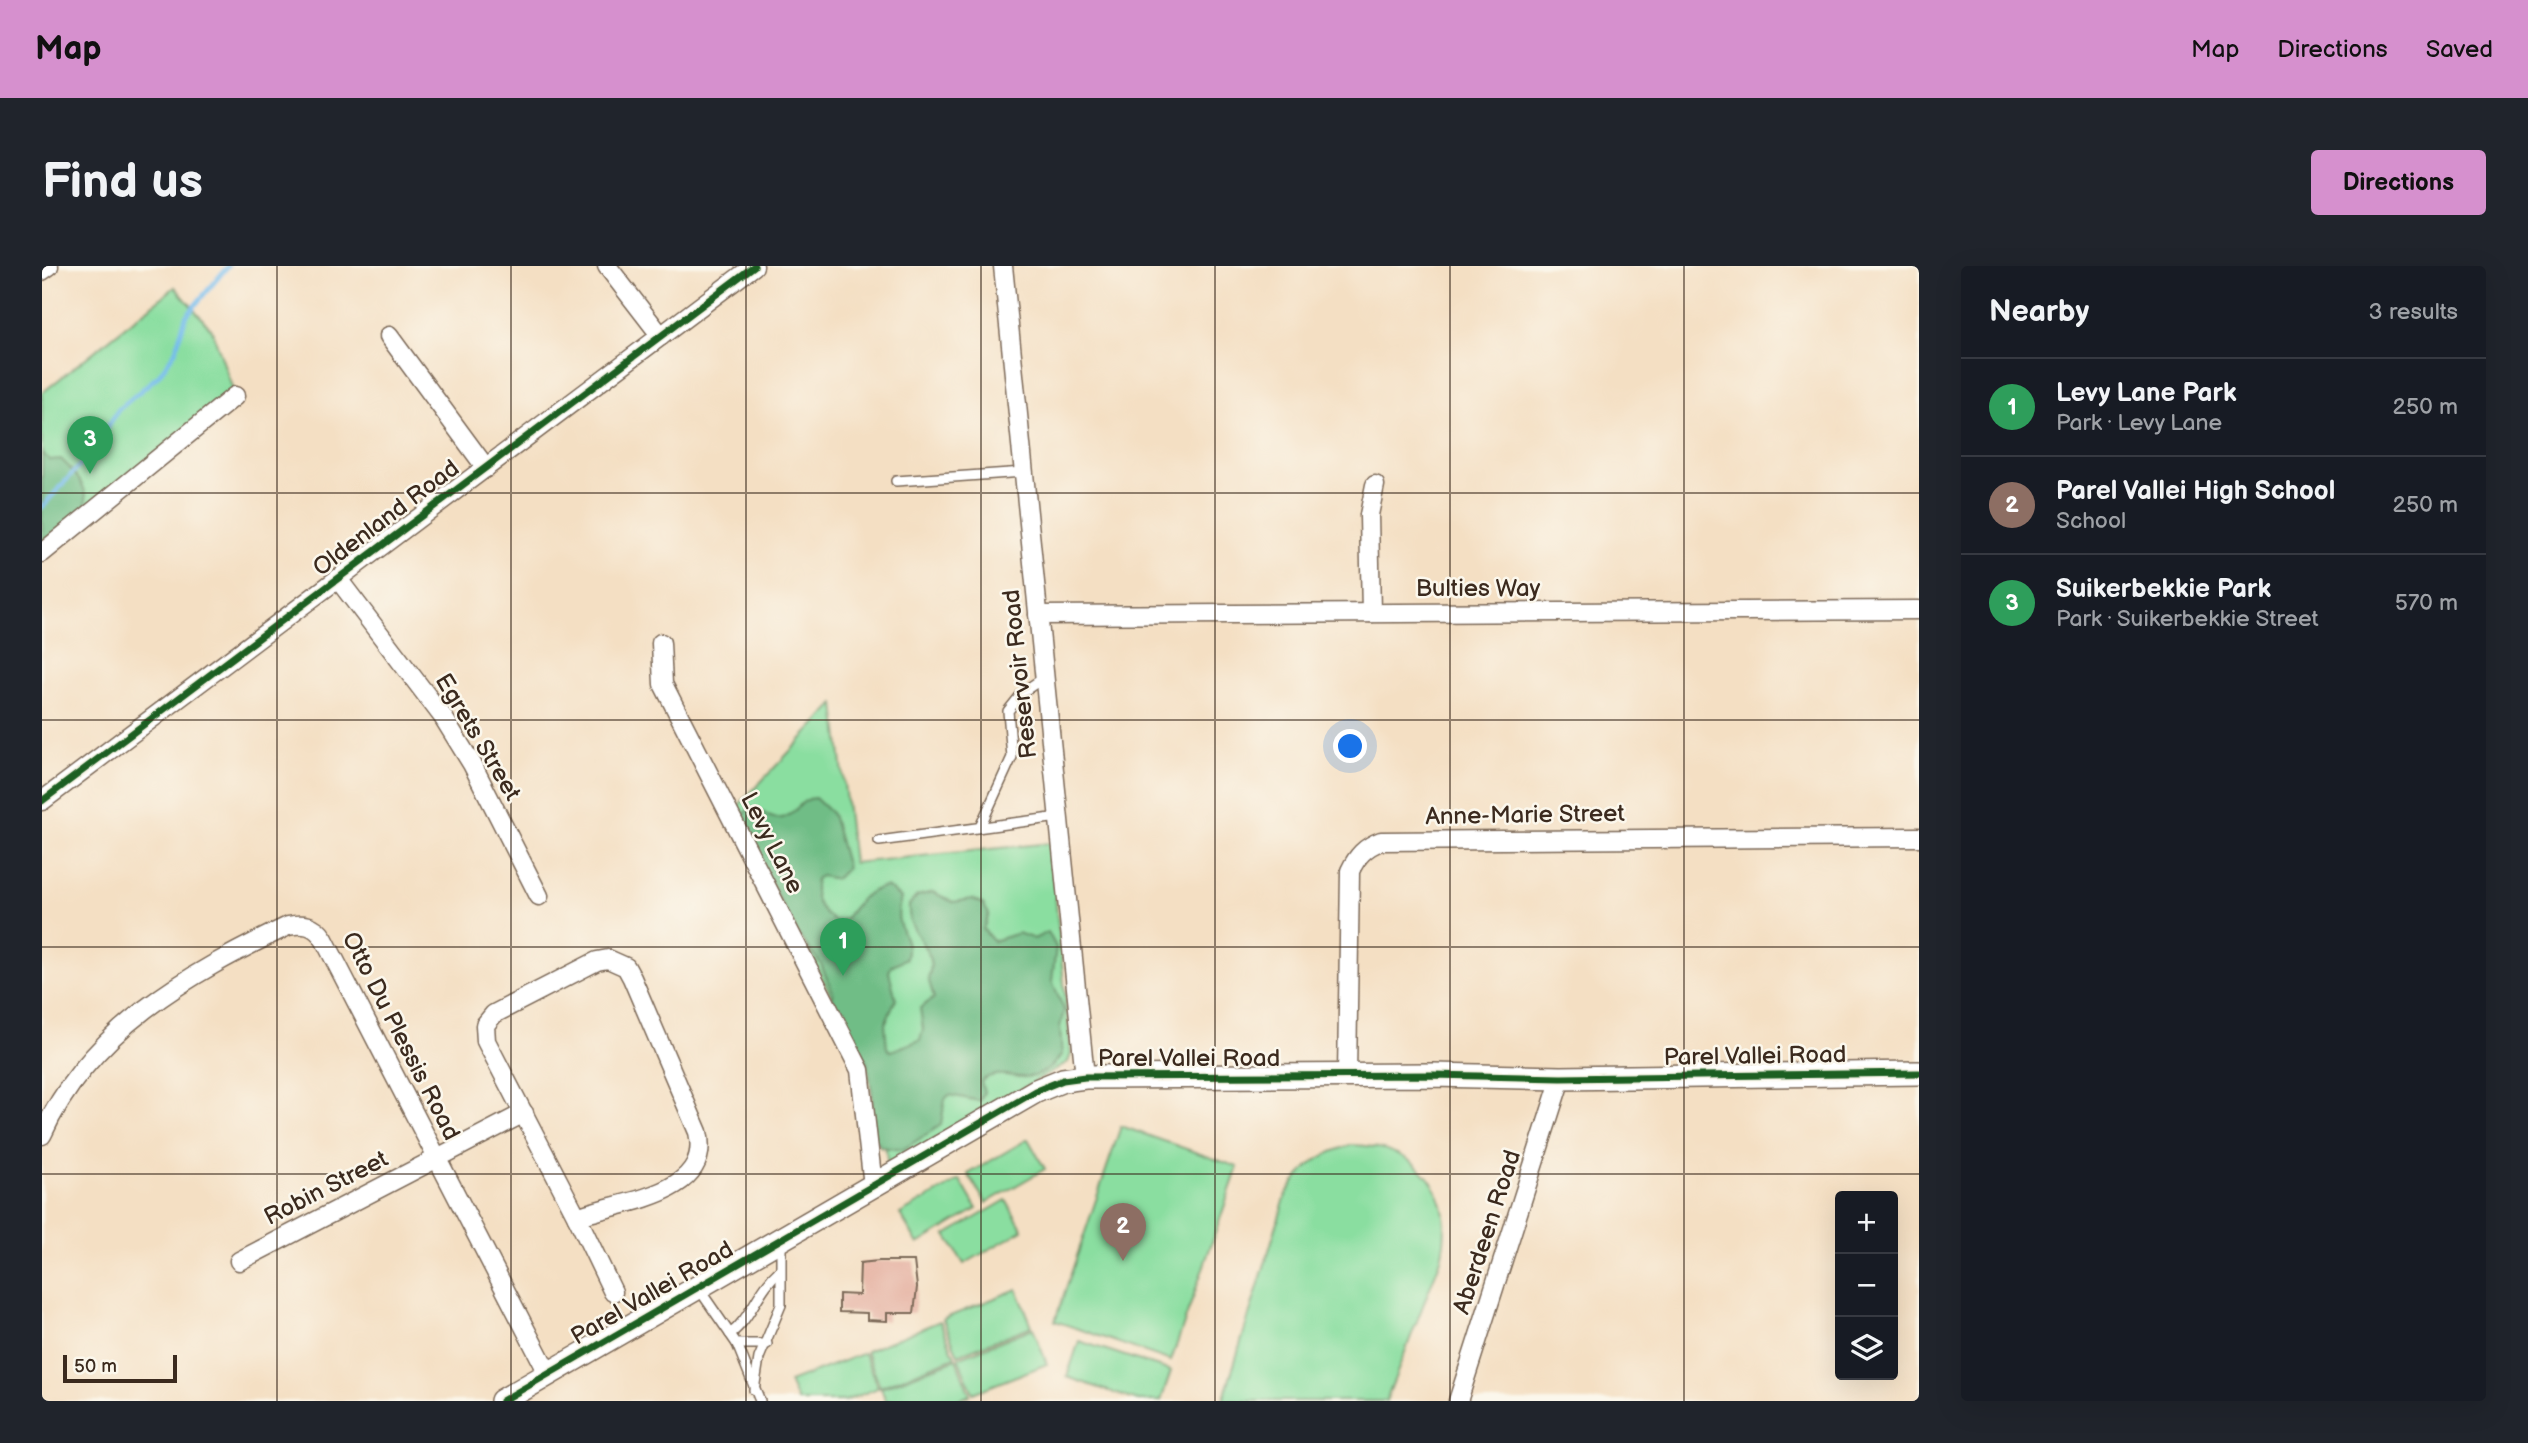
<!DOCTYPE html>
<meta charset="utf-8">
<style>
:root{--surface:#171b24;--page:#20242c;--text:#f1f3f6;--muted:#9ea1a6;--line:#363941;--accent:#d690ce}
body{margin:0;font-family:"Balsamiq Sans",sans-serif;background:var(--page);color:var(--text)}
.controls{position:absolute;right:21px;bottom:21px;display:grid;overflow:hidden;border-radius:7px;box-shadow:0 7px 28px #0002}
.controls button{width:63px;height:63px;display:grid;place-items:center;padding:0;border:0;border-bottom:2px solid var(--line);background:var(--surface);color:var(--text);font:35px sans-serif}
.scale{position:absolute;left:21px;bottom:18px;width:114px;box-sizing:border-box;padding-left:7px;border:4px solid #3b2a1e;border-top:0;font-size:19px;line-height:24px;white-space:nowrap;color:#3b2a1e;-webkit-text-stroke:5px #fbf7ec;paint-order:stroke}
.you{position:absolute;left:1309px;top:481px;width:24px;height:24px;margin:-18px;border:5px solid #fff;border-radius:50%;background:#1a73e8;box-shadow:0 0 0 10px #1a73e833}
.badge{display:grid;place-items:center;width:46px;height:46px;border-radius:50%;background:var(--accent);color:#fff;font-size:23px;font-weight:700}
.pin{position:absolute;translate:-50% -58px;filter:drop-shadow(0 2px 4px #0008)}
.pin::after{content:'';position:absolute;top:37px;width:24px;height:21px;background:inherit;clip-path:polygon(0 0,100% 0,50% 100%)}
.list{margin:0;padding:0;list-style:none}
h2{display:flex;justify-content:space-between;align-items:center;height:91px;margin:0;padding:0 28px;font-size:30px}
h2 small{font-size:23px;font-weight:400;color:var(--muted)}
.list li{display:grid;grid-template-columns:46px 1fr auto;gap:21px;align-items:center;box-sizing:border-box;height:98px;padding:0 28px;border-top:2px solid var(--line)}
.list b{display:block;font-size:26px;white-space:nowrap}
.list p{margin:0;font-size:23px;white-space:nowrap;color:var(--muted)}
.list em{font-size:23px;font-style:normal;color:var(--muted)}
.icon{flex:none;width:38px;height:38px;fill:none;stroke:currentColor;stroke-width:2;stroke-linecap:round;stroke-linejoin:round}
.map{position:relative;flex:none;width:1877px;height:1135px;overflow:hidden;border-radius:7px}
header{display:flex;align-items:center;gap:42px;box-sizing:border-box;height:98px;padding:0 35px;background:var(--accent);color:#111}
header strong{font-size:33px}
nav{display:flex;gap:38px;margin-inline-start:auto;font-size:24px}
.intro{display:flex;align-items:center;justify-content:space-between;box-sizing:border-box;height:168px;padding:0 42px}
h1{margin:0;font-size:49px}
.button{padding:18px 32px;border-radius:7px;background:var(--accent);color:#111;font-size:24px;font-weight:700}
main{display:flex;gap:42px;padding:0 42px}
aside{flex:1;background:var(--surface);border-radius:7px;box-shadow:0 7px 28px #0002}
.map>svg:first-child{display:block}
</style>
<header>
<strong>Map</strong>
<nav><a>Map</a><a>Directions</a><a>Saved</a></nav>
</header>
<div class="intro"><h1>Find us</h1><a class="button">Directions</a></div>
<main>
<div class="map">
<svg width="1877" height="1135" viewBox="0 0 1877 1135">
<rect width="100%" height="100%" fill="#fbf7ec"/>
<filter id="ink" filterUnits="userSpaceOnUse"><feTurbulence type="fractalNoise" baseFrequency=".0143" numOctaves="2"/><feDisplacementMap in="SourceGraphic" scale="14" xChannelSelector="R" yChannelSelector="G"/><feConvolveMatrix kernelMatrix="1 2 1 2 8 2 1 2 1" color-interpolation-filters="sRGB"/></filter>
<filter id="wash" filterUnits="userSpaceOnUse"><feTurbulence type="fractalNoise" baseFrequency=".00686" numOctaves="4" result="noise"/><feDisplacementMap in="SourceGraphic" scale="28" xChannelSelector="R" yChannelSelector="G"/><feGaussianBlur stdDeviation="1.57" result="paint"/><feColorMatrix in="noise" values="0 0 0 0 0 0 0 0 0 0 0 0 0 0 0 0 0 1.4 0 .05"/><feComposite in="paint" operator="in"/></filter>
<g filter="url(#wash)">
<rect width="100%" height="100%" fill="#f4dfc3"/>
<!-- green -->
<g fill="#8adea0" stroke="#62845f" stroke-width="2">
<path d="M133 21 170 64 193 130 0 287V127Z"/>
<path d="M793 438 811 597 1008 577 1029 788 1026 796 846 901 836 822 694 542Z"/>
<path d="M1079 860 1196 901 1129 1095 1013 1055Z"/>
<path d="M986 873 1003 903 944 937 926 908Z"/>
<path d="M1310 879C1378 880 1415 926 1399 993L1344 1135H1181L1244 929C1260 901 1279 887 1310 879Z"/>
<path d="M918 914 935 943 876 978 858 948Z"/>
<path d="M964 934 981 964 922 998 904 969Z"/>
<path d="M975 1023 990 1060 916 1089 901 1053Z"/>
<path d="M898 1055 913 1091 838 1121 824 1085Z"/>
<path d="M991 1062 1005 1098 931 1127 916 1092Z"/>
<path d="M1037 1075 1129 1105 1119 1135H1096L1025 1111Z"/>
<path d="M822 1087 836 1122 803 1135H755L747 1116Z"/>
<path d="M914 1093 928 1129 913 1135H844L839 1122Z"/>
</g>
<!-- forest -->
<g fill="#6fbd86" stroke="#557452" stroke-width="2">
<path d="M0 187 8 194 19 193C66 237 41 255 0 286Z"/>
<path d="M773 532 790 548 805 602 794 613 779 610 774 613C770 633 776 642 792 655L803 653C815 637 824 623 845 621L859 632C849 665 870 666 864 692L849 700 847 706 854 733 843 758 845 782 849 785 878 774 881 763 878 742 892 732 886 712C896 691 875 673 868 655 867 651 867 644 867 639L875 630 891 626 911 636 931 633 941 638 947 648 941 663 951 675 976 667 992 673 1006 666 1014 681 1010 715 1022 744 1018 761 1020 789C984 833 968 795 939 815L942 826 938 835 907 829 903 833 899 859 860 884 839 881 831 872 830 828 825 796 791 744V727L779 698 755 667 699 561 700 550 708 542C720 542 726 555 740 552 754 549 758 532 773 532Z"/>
</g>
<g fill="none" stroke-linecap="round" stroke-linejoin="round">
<!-- stream -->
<path stroke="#75bced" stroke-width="4.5" d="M0 241 51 185 76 144 116 110 133 86 144 50 186 0"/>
</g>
<g id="blocks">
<!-- building -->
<path fill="#e4ad9d" d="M837 995H872L875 1021 872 1047H845V1055L825 1054V1047L797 1046V1028L817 1029 818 997Z"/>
</g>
</g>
<g filter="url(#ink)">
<use href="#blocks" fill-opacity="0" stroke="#7c6958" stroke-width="2"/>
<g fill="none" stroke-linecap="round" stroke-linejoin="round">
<defs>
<g id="service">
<path d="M854 215 982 206"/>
<path d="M938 561 970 491 966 445 982 425 1003 411"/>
<path d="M837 575 1017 551"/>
<path d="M657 1023 695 1078H725"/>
<path d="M688 1068C709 1053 715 1024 738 1004"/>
<path d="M695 1078 718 1135"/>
<path d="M712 1124 717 1092 739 1039V976"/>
</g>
<g id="minor">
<path d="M565 0 619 70"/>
<path d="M961 0 1043 811"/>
<path d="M0 5 7 0"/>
<path d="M347 70 444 202"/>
<path d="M0 287 193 130"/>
<path d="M296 313 401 451 430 498 497 630"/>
<path d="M1329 347 1327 249 1333 219"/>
<path d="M996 349 1877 344"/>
<path d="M619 377 621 418 818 804 831 920"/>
<path d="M0 535 712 0"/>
<path d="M566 693 584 701 590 712 656 866C671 931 576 935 535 951L444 775 443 759 452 748 555 695Z"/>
<path d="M1305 810 1308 605C1315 590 1323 581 1339 575L1877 571"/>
<path d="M0 869C47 764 146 708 246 660 261 657 273 658 282 673L507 1109"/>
<path d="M535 951 571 1026"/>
<path d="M197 995 482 847"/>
<path d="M1416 1135 1519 812"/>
</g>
<path id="tertiary" d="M460 1135 994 825 1021 814 1043 811 1391 809 1519 812 1877 807"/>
</defs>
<!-- service casing -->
<use href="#service" stroke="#7c6958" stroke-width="12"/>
<!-- minor casing -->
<use href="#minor" stroke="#7c6958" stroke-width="21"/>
<!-- tertiary casing -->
<use href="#tertiary" stroke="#7c6958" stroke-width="26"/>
<!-- service -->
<use href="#service" stroke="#fff" stroke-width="9"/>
<!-- minor -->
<use href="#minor" stroke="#fff" stroke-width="18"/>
<!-- tertiary -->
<use href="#tertiary" stroke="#fff" stroke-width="23"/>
<defs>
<g id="cycleway">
<path d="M0 535 712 0"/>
<path d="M460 1135 994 825 1021 814 1043 811 1391 809 1519 812 1877 807"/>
</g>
</defs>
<!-- cycleway casing -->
<use href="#cycleway" stroke="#fbf7ec" stroke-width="11"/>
<!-- cycleway -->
<use href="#cycleway" stroke="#1b5e20" stroke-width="7"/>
</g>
</g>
<!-- grid -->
<path fill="none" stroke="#3b2a1e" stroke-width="2" stroke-opacity="0.55" d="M235 0V1135M469 0V1135M704 0V1135M939 0V1135M1173 0V1135M1408 0V1135M1642 0V1135M0 227H1877M0 454H1877M0 681H1877M0 908H1877"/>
<g text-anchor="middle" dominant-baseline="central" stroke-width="5" stroke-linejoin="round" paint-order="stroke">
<!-- street labels -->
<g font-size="24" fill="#3b2a1e" stroke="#fbf7ec">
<text transform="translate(344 252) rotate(-37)">Oldenland Road</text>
<text x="1436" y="322">Bulties Way</text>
<text transform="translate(978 408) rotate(-96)">Reservoir Road</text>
<text transform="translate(436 471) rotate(59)">Egrets Street</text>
<text transform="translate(1483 549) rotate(-1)">Anne-Marie Street</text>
<text transform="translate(730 577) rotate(63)">Levy Lane</text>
<text transform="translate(359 770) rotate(63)">Otto Du Plessis Road</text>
<text transform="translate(1713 790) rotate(-1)">Parel Vallei Road</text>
<text x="1147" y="792">Parel Vallei Road</text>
<text transform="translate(284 922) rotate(-27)">Robin Street</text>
<text transform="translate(1445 966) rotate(-72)">Aberdeen Road</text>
<text transform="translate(610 1027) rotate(-30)">Parel Vallei Road</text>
</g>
</g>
</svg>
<div class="controls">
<button>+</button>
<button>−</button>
<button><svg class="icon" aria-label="layers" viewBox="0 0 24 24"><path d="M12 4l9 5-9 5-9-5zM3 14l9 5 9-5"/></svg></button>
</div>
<div class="scale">50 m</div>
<div class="you"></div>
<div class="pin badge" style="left:801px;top:710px;background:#2e9e5b">1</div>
<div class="pin badge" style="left:1081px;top:995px;background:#8d6e63">2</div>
<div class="pin badge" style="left:48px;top:208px;background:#2e9e5b">3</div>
</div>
<aside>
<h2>Nearby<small>3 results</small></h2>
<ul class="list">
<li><span class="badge" style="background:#2e9e5b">1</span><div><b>Levy Lane Park</b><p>Park · Levy Lane</p></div><em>250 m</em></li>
<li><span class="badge" style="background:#8d6e63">2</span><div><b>Parel Vallei High School</b><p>School</p></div><em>250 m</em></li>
<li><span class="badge" style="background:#2e9e5b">3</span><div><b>Suikerbekkie Park</b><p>Park · Suikerbekkie Street</p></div><em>570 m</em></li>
</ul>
</aside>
</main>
